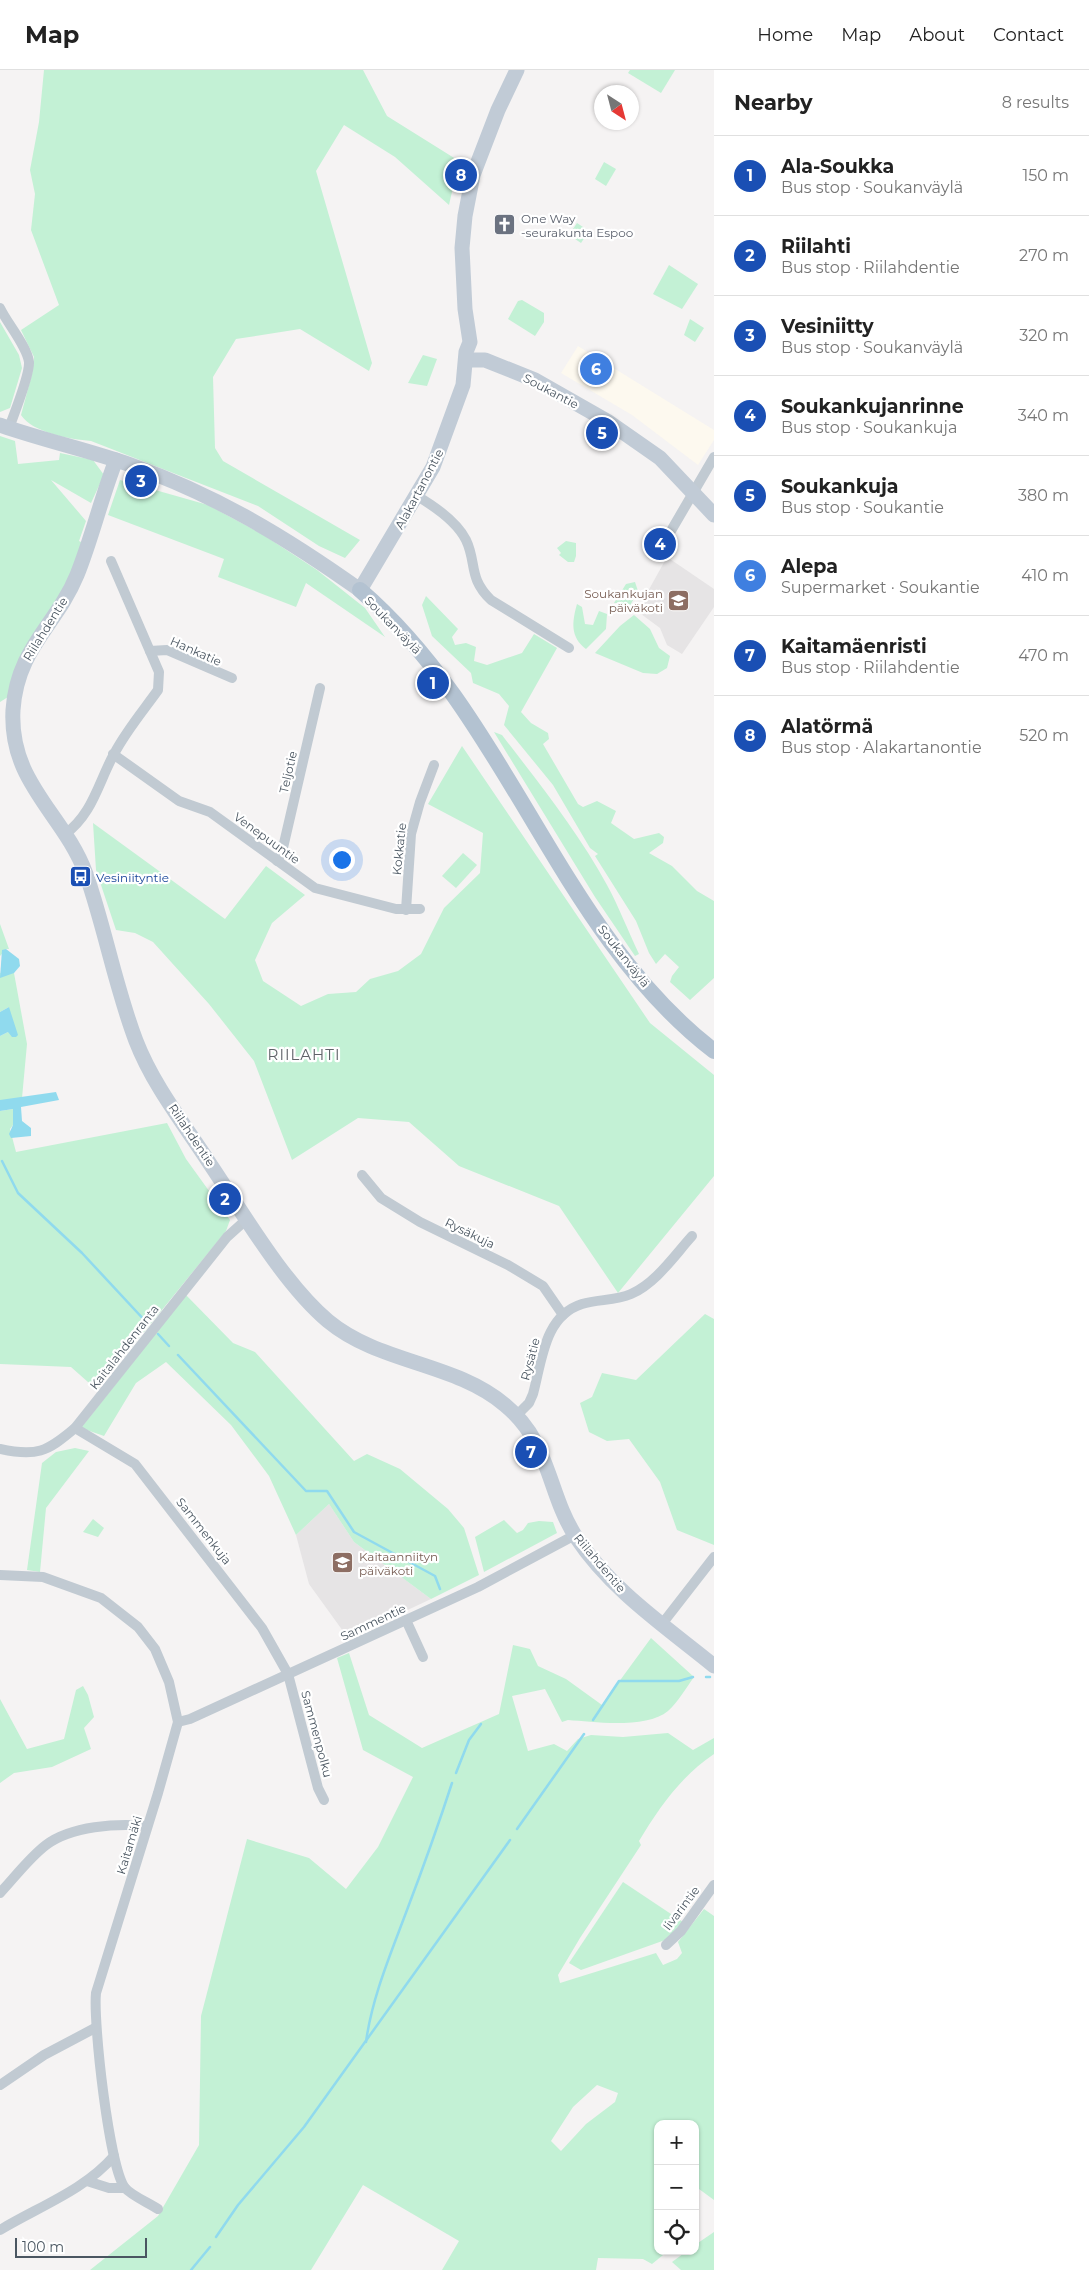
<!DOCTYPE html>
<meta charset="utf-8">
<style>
:root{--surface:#fff;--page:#f2f2f2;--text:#222;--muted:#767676;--line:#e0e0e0;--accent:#2563eb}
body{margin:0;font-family:Montserrat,sans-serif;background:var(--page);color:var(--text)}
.controls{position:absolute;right:15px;bottom:15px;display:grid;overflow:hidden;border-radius:10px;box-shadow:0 1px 4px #0004}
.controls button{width:45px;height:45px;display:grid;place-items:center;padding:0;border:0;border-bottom:1px solid var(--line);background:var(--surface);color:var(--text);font:25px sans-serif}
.compass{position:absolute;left:594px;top:15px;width:45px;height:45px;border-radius:50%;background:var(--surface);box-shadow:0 1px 4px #0004;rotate:144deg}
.scale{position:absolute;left:15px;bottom:12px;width:132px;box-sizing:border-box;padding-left:5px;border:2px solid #4a5661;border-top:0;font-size:14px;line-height:18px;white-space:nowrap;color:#4a5661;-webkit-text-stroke:4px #fff;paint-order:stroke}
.you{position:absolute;left:341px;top:789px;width:18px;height:18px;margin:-12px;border:4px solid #fff;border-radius:50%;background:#1a73e8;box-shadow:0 0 0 8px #1a73e833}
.badge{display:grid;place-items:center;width:32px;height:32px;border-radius:50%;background:var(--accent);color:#fff;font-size:16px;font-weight:700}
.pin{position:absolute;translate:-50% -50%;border:2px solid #fff;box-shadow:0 1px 5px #0006}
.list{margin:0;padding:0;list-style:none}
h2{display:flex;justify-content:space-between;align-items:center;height:65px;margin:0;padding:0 20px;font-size:21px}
h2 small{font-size:16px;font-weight:400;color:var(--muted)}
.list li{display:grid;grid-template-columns:32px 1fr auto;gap:15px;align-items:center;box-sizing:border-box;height:80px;padding:0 20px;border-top:1px solid var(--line)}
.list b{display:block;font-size:19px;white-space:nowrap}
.list p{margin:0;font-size:16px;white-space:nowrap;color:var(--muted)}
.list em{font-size:16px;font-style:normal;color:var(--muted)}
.icon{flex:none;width:28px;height:28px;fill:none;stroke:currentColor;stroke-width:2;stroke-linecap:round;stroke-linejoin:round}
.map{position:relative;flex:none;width:714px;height:2200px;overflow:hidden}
header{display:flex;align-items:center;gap:30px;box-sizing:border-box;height:70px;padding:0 25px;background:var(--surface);border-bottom:1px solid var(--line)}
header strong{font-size:24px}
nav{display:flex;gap:28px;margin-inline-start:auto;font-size:18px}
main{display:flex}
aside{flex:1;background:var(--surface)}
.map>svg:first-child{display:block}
</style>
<header>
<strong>Map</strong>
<nav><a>Home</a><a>Map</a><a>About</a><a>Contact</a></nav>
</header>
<main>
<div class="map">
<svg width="714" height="2200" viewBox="0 0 714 2200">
<rect width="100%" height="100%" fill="#f5f3f3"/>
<!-- commercial -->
<path fill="#fdf9ef" d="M578 276 714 360V370L698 395 632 345 561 303Z"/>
<!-- education -->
<g fill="#e6e4e5">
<path d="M667 487 714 519V537L682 584 667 575 660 558 637 541Z"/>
<path d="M329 1434 354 1472 431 1529 348 1568 309 1514 296 1465Z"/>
</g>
<!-- green -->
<g fill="#c3f1d5" fill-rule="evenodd">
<path d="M44 0H363L387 46 459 91 449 135 395 87 344 55 316 101 372 293 369 301 300 259 236 269 213 307 215 378 223 391 360 470 345 488 319 476 258 436 91 371C70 369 33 363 21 345L32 304 34 287 21 260 59 235 31 160 35 124 30 100 39 52Z"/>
<path d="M630 0H675L661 23 628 3Z"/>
<path d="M604 92 616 99 606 116 595 109Z"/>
<path d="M577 153 589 161 581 173 569 165Z"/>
<path d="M669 195 698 214 682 239 653 224Z"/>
<path d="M522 230 544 243V252L535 266 508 249 518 231Z"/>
<path d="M690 249 704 258 695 272 684 265Z"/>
<path d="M0 252 19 285 22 298 10 338 0 342Z"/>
<path d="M423 285 437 289 427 316 408 313Z"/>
<path d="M0 366 15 371 18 394 59 390 60 383 93 390 104 405 91 433 51 410 86 451 79 471 83 473 76 494 8 627 0 632Z"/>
<path d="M120 410 208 435 262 464 317 500 365 538 385 567 306 513 296 537 218 507 224 489 108 445Z"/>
<path d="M566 471 576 473V486L574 492H568L559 485 561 483 557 478Z"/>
<path d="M635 512 638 521 627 541 620 533H614L626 514Z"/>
<path d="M426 526 458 559 452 567 455 575 466 573 476 577 474 591 487 595 522 583 534 564 557 578 521 642 531 653 548 663 549 669 543 674 578 734 583 737 597 731 616 741 611 753 634 769 659 763 664 767 663 773 649 783 672 796 697 821 714 831V908L690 930 670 912 672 906 679 897 665 884 656 894 649 883 636 851 595 786 598 784 590 778 553 715 504 655 509 636 499 624 473 613 471 603 432 566 422 535Z"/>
<path d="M577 534 582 537 585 554 593 555 599 541 607 544 606 559 586 579C570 567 572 552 577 534Z"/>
<path d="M634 545 650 559 659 578 670 586 667 598 657 604 643 603 595 583 620 556Z"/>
<path d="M494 662 502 665C538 712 579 763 607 815 619 837 628 861 639 884L635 886 595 827Z"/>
<path d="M462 676 650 953 714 1005V1106L618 1223 559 1136 459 1096 409 1052 358 1048 292 1090 254 991 209 934 153 872 135 863 116 860 96 800 93 753 225 849 266 796 305 825 272 853 255 890 263 911 301 936 328 924 356 922 370 909 398 901 421 884 444 838 480 803 483 763 428 734Z"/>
<path d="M463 783 477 795 456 818 442 806Z"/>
<path d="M0 854 9 879H6L0 886V892Z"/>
<path d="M8 900 14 903 27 974 22 1028 0 1032V966L8 962 9 937 0 942V903Z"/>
<path d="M13 1039V1055L10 1059 16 1082 167 1053 186 1089 230 1150 226 1161 97 1320 71 1297 0 1294V1041Z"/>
<path d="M186 1225 233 1273 255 1282 354 1391 367 1384 400 1399 448 1439 464 1458 479 1505 431 1529 354 1472 329 1434 296 1465 269 1406 231 1355 166 1292 136 1313 104 1366 81 1358Z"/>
<path d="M705 1244 714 1249V1475L677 1460 660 1412 629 1369 607 1371 589 1362 580 1333 592 1327 602 1303 636 1310Z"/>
<path d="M75 1378 89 1381 46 1438 40 1502 27 1500 42 1393 56 1382Z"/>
<path d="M93 1449 104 1458 98 1467 83 1462Z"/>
<path d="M504 1450 517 1463 523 1460 528 1453 539 1451 553 1452 557 1463 484 1502 475 1467Z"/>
<path d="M651 1568 694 1607C686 1618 678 1632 668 1641 647 1659 594 1652 568 1650L562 1652 545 1619 512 1626 528 1681 554 1674 567 1681 578 1669 591 1665 623 1667 668 1663 693 1680 714 1668V1684C681 1706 659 1738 639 1771L641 1775 580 1868 558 1905 560 1913 656 1883 663 1895 677 1889 682 1883 678 1872 704 1839 714 1846V2130L699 2119 695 2123V2054H658V2181H668L652 2194 643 2189 598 2188 596 2200H442L459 2171 363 2115 311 2200H90L158 2146 199 2075 201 1946 247 1769 309 1788 346 1819 378 1777 413 1707 363 1680 337 1588 349 1583 369 1645 422 1678 499 1644 513 1575 530 1579 538 1596 566 1609 602 1635ZM597 2015 618 2023 615 2032 586 2054 561 2081 551 2071 573 2037Z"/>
<path d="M83 1616 88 1625 94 1647 84 1658 91 1679 52 1697 14 1703 0 1713V1629L27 1679 64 1669 76 1620Z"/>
<path d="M623 1812 683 1852 668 1869 581 1900 569 1893Z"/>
<path d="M714 2162V2200H681L672 2192 687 2181H695V2175Z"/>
</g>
<!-- water -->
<g fill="#90daee">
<path d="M6 879 19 889 20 896 14 903 0 908 2 880Z"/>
<path d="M9 937 18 965 16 967H12L8 962 0 966V942Z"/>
<path d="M56 1022 59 1030 21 1037 22 1051 31 1058V1066L11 1068 9 1064 13 1055V1039L0 1041V1030Z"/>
</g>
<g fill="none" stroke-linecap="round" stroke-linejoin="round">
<!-- stream -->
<g stroke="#90daee" stroke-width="2.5">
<path d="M2 1091 18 1123 82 1183 148 1254"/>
<path d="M158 1264 169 1276"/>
<path d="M178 1285 306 1421H327L354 1462 435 1506 440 1519"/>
<path d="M706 1607H710"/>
<path d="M593 1650 619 1611H679L693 1607"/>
<path d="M456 1703 469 1670 481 1654"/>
<path d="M517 1759 584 1664"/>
<path d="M366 1972C372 1927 391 1883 407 1840 423 1798 438 1756 452 1713"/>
<path d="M216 2167 238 2135 304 2057 510 1770"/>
<path d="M191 2200 210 2177"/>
</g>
<!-- street -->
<g stroke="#c1cad2" stroke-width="10">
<path d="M0 238C7 253 27 276 29 292 30 305 14 344 9 358"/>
<path d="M417 426C434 436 457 452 466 470 477 493 468 508 491 530L569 578"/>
<path d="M668 466 714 387"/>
<path d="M150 581 167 580 232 608"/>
<path d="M113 684 179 731 210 742 315 818 396 839H420"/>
<path d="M64 765C93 744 98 713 114 684 126 661 143 641 158 620L159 602 111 491"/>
<path d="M277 791 282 782 320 618"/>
<path d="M406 840 411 764 420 732 434 695"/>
<path d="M362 1105 381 1128 420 1152 508 1195 543 1216 563 1245"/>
<path d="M516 1346 529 1333 533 1324C542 1291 544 1246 582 1234 598 1229 615 1231 631 1224 656 1213 674 1186 692 1166"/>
<path d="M75 1358 135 1394 262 1558 288 1604 318 1718 324 1730"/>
<path d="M0 1379C36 1387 47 1382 75 1358L227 1167 247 1149"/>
<path d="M0 1505 43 1507 101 1528 138 1557 155 1579 169 1612 178 1652 158 1723 96 1923C93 1952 109 2097 125 2118 132 2126 149 2133 158 2139"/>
<path d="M406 1550 423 1587"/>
<path d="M662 1554 714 1487"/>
<path d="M178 1652 190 1649 478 1517 575 1465"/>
<path d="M0 1823C15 1807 29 1788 46 1775 71 1756 117 1753 147 1756"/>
<path d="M666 1875 681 1861 714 1815"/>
<path d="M0 2015 44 1985 95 1958"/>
<path d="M87 2111 109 2118H125"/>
<path d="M0 2160C38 2137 85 2120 114 2086"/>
</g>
<!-- secondary -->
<g stroke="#c1cbd6" stroke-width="15">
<path d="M466 290H485L535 310 607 351 660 388 714 445"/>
<path d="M0 355C43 370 88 380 131 395 216 425 287 468 360 520L433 397 463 315 466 282 470 272 465 239 462 178 465 146 473 105 498 40 517 0"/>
<path d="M116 390C101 428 92 468 77 505 56 556 17 578 13 640 9 713 64 744 86 804 105 858 115 916 136 971 153 1015 184 1054 210 1094 243 1143 284 1214 328 1251 380 1294 454 1292 505 1335 551 1373 547 1422 576 1467 611 1520 665 1556 714 1596"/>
</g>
<!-- primary -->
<path stroke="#b3c2d1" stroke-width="16" d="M360 520C510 649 558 861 714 981"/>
</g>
<!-- icons -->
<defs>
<symbol id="church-square" viewBox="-11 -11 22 22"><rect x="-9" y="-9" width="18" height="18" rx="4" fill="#6b7280" stroke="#fff"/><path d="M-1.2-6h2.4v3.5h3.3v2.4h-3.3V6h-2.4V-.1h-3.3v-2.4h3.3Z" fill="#fff"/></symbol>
<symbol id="school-square" viewBox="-11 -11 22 22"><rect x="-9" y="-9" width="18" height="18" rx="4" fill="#8d6e63" stroke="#fff"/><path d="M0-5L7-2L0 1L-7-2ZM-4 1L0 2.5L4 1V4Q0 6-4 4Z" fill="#fff"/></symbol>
<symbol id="bus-square" viewBox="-11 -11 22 22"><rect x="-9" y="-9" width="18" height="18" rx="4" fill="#1a4fb4" stroke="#fff"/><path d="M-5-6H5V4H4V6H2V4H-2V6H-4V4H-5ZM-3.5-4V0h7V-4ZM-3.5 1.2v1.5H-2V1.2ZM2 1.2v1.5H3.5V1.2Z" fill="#fff"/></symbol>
</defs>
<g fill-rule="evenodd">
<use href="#church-square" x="492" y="142" width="25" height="25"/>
<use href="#school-square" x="666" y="518" width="25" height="25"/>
<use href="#bus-square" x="68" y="794" width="25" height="25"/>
<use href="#school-square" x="330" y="1480" width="25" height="25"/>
</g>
<g text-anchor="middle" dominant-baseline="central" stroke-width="4.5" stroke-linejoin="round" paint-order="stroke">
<!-- worship labels -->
<g font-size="12" fill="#5b616d" stroke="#fff" text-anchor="start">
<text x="521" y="148">One Way<tspan x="521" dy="14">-seurakunta Espoo</tspan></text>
</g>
<!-- street labels -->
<g font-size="12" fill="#4a5661" stroke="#fff">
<text transform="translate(551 321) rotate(28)">Soukantie</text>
<text transform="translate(419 419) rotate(-62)">Alakartanontie</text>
<text transform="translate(393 555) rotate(46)">Soukanväylä</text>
<text transform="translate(45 559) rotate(-58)">Riilahdentie</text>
<text transform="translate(196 581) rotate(24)">Hankatie</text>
<text transform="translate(288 702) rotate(-77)">Teljotie</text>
<text transform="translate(267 768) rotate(36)">Venepuuntie</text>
<text transform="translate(399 779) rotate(-84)">Kokkatie</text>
<text transform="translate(624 886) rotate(52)">Soukanväylä</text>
<text transform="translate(192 1065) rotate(56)">Riilahdentie</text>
<text transform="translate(470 1163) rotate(26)">Rysäkuja</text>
<text transform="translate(124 1277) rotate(-52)">Kaitalahdenranta</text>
<text transform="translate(530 1289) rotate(-75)">Rysätie</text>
<text transform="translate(204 1461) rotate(52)">Sammenkuja</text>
<text transform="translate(600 1493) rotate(50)">Riilahdentie</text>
<text transform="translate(373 1552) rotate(-25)">Sammentie</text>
<text transform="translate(317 1664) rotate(75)">Sammenpolku</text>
<text transform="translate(129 1775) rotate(-73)">Kaitamäki</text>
<text transform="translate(681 1838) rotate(-53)">Iivarintie</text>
</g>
<!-- education labels -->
<g font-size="12" fill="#785e54" stroke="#fff" text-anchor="end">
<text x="663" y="523">Soukankujan<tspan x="663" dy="14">päiväkoti</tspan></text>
<text x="359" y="1486" text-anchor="start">Kaitaanniityn<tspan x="359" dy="14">päiväkoti</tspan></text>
</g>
<!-- transit labels -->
<g font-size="12" fill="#164399" stroke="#fff" text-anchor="start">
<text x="96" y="807">Vesiniityntie</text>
</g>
<!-- quarter labels -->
<g font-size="15" letter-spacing="1" fill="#5f6368" stroke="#fff">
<text x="304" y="984">RIILAHTI</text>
</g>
</g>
</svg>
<div class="controls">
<button>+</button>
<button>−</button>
<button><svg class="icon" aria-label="locate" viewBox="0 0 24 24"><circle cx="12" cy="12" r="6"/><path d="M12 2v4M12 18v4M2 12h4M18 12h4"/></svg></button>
</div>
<svg class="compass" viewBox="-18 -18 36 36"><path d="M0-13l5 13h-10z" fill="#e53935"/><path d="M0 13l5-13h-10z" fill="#767676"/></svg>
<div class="scale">100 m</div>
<div class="you"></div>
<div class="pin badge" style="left:433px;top:613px;background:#1a4fb4">1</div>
<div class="pin badge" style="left:225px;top:1129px;background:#1a4fb4">2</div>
<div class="pin badge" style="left:141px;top:411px;background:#1a4fb4">3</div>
<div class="pin badge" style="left:660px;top:474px;background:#1a4fb4">4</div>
<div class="pin badge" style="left:602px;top:363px;background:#1a4fb4">5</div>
<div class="pin badge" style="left:596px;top:299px;background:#3f7fe0">6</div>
<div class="pin badge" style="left:531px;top:1382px;background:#1a4fb4">7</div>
<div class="pin badge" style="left:461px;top:105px;background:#1a4fb4">8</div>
</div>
<aside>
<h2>Nearby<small>8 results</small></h2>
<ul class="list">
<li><span class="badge" style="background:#1a4fb4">1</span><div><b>Ala-Soukka</b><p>Bus stop · Soukanväylä</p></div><em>150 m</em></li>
<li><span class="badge" style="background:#1a4fb4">2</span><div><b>Riilahti</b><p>Bus stop · Riilahdentie</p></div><em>270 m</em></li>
<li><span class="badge" style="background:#1a4fb4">3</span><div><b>Vesiniitty</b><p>Bus stop · Soukanväylä</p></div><em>320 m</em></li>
<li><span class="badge" style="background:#1a4fb4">4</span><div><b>Soukankujanrinne</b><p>Bus stop · Soukankuja</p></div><em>340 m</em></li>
<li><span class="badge" style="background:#1a4fb4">5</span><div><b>Soukankuja</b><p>Bus stop · Soukantie</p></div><em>380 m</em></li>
<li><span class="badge" style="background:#3f7fe0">6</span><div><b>Alepa</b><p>Supermarket · Soukantie</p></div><em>410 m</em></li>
<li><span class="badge" style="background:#1a4fb4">7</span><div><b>Kaitamäenristi</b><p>Bus stop · Riilahdentie</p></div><em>470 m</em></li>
<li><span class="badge" style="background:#1a4fb4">8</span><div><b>Alatörmä</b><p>Bus stop · Alakartanontie</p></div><em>520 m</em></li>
</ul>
</aside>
</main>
